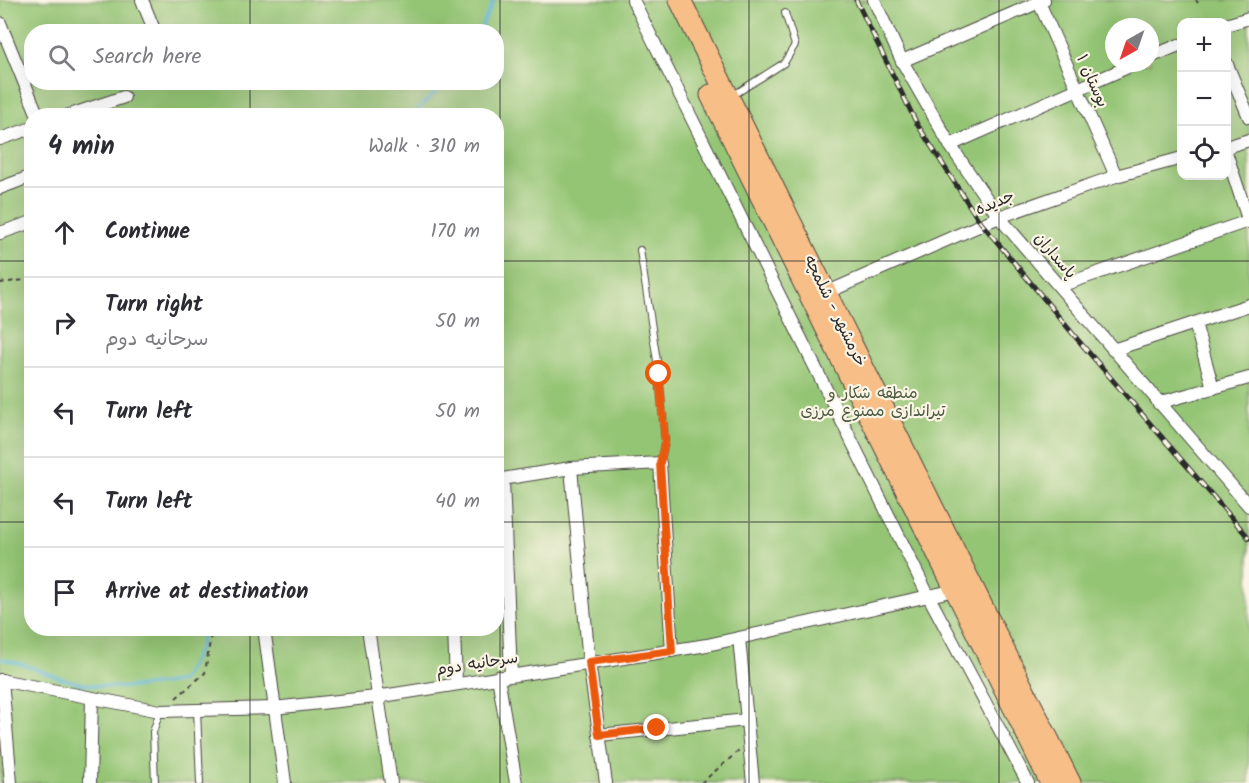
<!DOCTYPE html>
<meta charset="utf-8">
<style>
:root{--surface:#fff;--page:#f7f7f7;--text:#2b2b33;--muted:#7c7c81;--line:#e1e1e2}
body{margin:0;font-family:Kalam,"Playpen Sans Arabic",sans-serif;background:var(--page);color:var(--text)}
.controls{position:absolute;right:18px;top:18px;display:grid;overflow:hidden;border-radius:12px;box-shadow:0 6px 24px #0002}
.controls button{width:54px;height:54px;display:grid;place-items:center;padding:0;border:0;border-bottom:2px solid var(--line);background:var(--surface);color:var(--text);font:30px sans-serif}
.compass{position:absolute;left:1105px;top:18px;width:54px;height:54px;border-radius:50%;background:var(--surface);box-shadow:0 6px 24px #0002;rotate:220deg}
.stop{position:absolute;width:18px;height:18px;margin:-14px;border:4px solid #ea580c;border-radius:50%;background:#fff}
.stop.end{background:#ea580c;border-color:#fff;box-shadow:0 2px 6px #0008}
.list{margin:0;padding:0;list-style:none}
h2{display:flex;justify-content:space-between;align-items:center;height:78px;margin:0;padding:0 24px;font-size:26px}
h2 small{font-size:20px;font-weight:400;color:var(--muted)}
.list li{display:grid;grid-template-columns:39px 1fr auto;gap:18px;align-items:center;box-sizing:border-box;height:90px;padding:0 24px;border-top:2px solid var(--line)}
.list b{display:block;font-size:22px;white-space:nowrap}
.list p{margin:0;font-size:20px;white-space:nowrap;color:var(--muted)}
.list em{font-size:20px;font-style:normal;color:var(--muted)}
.icon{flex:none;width:33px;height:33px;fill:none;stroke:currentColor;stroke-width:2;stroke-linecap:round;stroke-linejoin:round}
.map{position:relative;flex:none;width:1249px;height:783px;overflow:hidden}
.search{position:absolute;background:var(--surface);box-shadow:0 6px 24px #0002;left:24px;top:24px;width:480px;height:66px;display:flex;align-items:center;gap:15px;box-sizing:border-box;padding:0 21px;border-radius:24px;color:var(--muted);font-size:22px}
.panel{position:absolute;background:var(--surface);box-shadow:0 6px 24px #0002;left:24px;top:108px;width:480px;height:528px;border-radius:24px}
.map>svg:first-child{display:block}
</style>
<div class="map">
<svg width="1249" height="783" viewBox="0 0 1249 783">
<rect width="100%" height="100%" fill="#fcf5e5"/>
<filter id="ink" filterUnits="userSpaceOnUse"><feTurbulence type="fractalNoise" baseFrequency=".0167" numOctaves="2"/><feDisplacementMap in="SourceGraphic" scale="12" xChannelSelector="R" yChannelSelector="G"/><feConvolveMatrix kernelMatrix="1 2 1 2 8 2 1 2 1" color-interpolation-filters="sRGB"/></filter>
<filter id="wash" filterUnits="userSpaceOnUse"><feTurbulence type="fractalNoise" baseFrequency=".008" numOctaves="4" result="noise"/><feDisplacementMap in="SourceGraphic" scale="24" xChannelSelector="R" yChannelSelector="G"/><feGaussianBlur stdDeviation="1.35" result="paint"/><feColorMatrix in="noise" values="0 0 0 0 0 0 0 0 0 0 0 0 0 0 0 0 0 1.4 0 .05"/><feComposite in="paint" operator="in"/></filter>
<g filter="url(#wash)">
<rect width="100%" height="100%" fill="#f3dabb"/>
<!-- green -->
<path fill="#94c574" stroke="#607850" stroke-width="1.5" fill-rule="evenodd" d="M0 0H1249V783H0ZM1182 22H1226V176H1182ZM1114 27H1150V63H1114ZM32 32H496V82H32ZM32 116H496V628H32Z"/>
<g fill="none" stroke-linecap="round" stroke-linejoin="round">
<!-- stream -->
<g stroke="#5fb6dc" stroke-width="3">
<path d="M479 32 494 0"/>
<path d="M411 116 446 82"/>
<path d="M0 659C24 662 44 674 67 680 105 691 143 688 182 681L200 647 203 628"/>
</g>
</g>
</g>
<g filter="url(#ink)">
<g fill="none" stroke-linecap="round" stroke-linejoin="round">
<defs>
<g id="lane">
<path d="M732 96 784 63 795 45 785 13"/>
<path d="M640 250 659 374 665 441 660 463"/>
<path d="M197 710 200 783"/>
<path d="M155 783 153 732 160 711"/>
</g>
<g id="street">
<path d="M142 0 153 27"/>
<path d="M633 0 929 597 1028 783"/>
<path d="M874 0 902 61 950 145 999 217 1249 506"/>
<path d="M1038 0 1116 176"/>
<path d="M0 23 38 116"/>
<path d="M1226 25 1249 18"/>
<path d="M1150 57 1179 45"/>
<path d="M902 61 1044 0"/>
<path d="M1226 62 1249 117"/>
<path d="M67 116 124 97"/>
<path d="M0 139 32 128"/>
<path d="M950 145 1137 63"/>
<path d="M1226 147 1249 140"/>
<path d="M1226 152 1249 222"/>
<path d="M0 188 32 176"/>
<path d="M0 233 32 222"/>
<path d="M1060 286 1248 221"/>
<path d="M821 295 999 217 1116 176 1182 158"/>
<path d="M1195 323 1213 388"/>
<path d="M1113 350 1249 305"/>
<path d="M1158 403 1249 378"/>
<path d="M571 468 589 662 606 783"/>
<path d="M503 479 511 675"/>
<path d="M496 480 571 468 660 463 672 651"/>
<path d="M264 628 285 783"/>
<path d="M368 628 391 783"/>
<path d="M454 628 456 684"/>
<path d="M739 638 753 783"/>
<path d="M498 677 516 783"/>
<path d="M0 680 160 711 273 708 376 697 707 645 956 590"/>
<path d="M2 680 11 783"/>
<path d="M599 735 747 720"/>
<path d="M90 783 92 698"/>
</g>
<g id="highway">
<path d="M680 0 1070 783"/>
<path d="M711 95 1051 783"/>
</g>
</defs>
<!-- lane casing -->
<use href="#lane" stroke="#494541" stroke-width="8"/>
<!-- street casing -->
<use href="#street" stroke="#494541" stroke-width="14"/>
<!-- highway casing -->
<use href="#highway" stroke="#494541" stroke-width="23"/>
<!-- path -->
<g stroke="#494541" stroke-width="2" stroke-dasharray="4.5 4.5" stroke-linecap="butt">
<path d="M1196 0 1198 3"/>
<path d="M0 283 32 279"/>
<path d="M176 698 205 673 212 628"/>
<path d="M701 783 740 750"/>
</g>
<!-- lane -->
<use href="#lane" stroke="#fff" stroke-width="6"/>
<!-- street -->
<use href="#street" stroke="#fff" stroke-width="12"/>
<!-- highway -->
<use href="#highway" stroke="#f7be87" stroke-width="21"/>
<defs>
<path id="rail" d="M856 0 917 124 978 219 1078 340 1249 538"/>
</defs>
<!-- rail casing -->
<use href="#rail" stroke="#2b2b2b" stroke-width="5"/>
<!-- rail -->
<use href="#rail" stroke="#fcf5e5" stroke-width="3" stroke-dasharray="9" stroke-linecap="butt"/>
</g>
</g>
<g fill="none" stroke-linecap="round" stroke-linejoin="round" filter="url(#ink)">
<!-- route -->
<path stroke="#ea580c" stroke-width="8" d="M657 728 599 735 589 662 672 651 660 463 665 441 659 374"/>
</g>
<!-- grid -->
<path fill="none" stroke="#2b2b2b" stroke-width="1.5" stroke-opacity="0.55" d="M250 0V32M500 0V783M749 0V783M999 0V783M250 82V116M0 261H32M496 261H1249M0 522H32M496 522H1249M250 628V783"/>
<g text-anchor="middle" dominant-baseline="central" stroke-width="4.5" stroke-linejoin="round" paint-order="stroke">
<!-- street labels -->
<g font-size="16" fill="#2b2b2b" stroke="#fcf5e5">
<text transform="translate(1092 81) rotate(66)">بوستان ۱</text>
<text transform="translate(995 203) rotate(-23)">جدیده</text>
<text transform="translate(1055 256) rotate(49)">پاسداران</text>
<text transform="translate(835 311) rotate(64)">خرمشهر - شلمچه</text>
<text transform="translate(477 664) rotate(-9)">سرحانیه دوم</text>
</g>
<!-- park labels -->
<g font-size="16" fill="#4a5941" stroke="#fcf5e5">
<text x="873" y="393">منطقه شکار و<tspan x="873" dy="18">تیراندازی ممنوع مرزی</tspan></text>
</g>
</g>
</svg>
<div class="controls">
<button>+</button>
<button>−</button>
<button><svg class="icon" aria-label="locate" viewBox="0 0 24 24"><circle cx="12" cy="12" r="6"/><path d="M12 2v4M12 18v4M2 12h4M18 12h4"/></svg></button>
</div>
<svg class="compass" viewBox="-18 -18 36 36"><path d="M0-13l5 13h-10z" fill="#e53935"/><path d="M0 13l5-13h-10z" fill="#7c7c81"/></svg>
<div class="stop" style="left:659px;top:374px"></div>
<div class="stop end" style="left:657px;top:728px"></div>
<div class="search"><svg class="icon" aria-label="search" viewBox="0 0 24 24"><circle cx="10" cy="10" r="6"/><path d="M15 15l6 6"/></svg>Search here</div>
<section class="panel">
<h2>4 min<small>Walk · 310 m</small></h2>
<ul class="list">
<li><svg class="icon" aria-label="ahead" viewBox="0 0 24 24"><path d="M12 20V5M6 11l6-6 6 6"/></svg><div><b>Continue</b></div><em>170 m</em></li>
<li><svg class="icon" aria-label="right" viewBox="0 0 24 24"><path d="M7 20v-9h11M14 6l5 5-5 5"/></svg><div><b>Turn right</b><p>سرحانیه دوم</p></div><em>50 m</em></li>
<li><svg class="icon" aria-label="left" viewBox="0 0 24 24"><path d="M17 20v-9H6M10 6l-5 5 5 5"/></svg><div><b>Turn left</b></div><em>50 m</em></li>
<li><svg class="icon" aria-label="left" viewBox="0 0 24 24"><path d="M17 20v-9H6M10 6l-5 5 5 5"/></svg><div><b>Turn left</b></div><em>40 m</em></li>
<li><svg class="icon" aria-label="arrive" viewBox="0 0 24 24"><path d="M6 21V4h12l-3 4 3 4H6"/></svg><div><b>Arrive at destination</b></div></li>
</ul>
</section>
</div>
